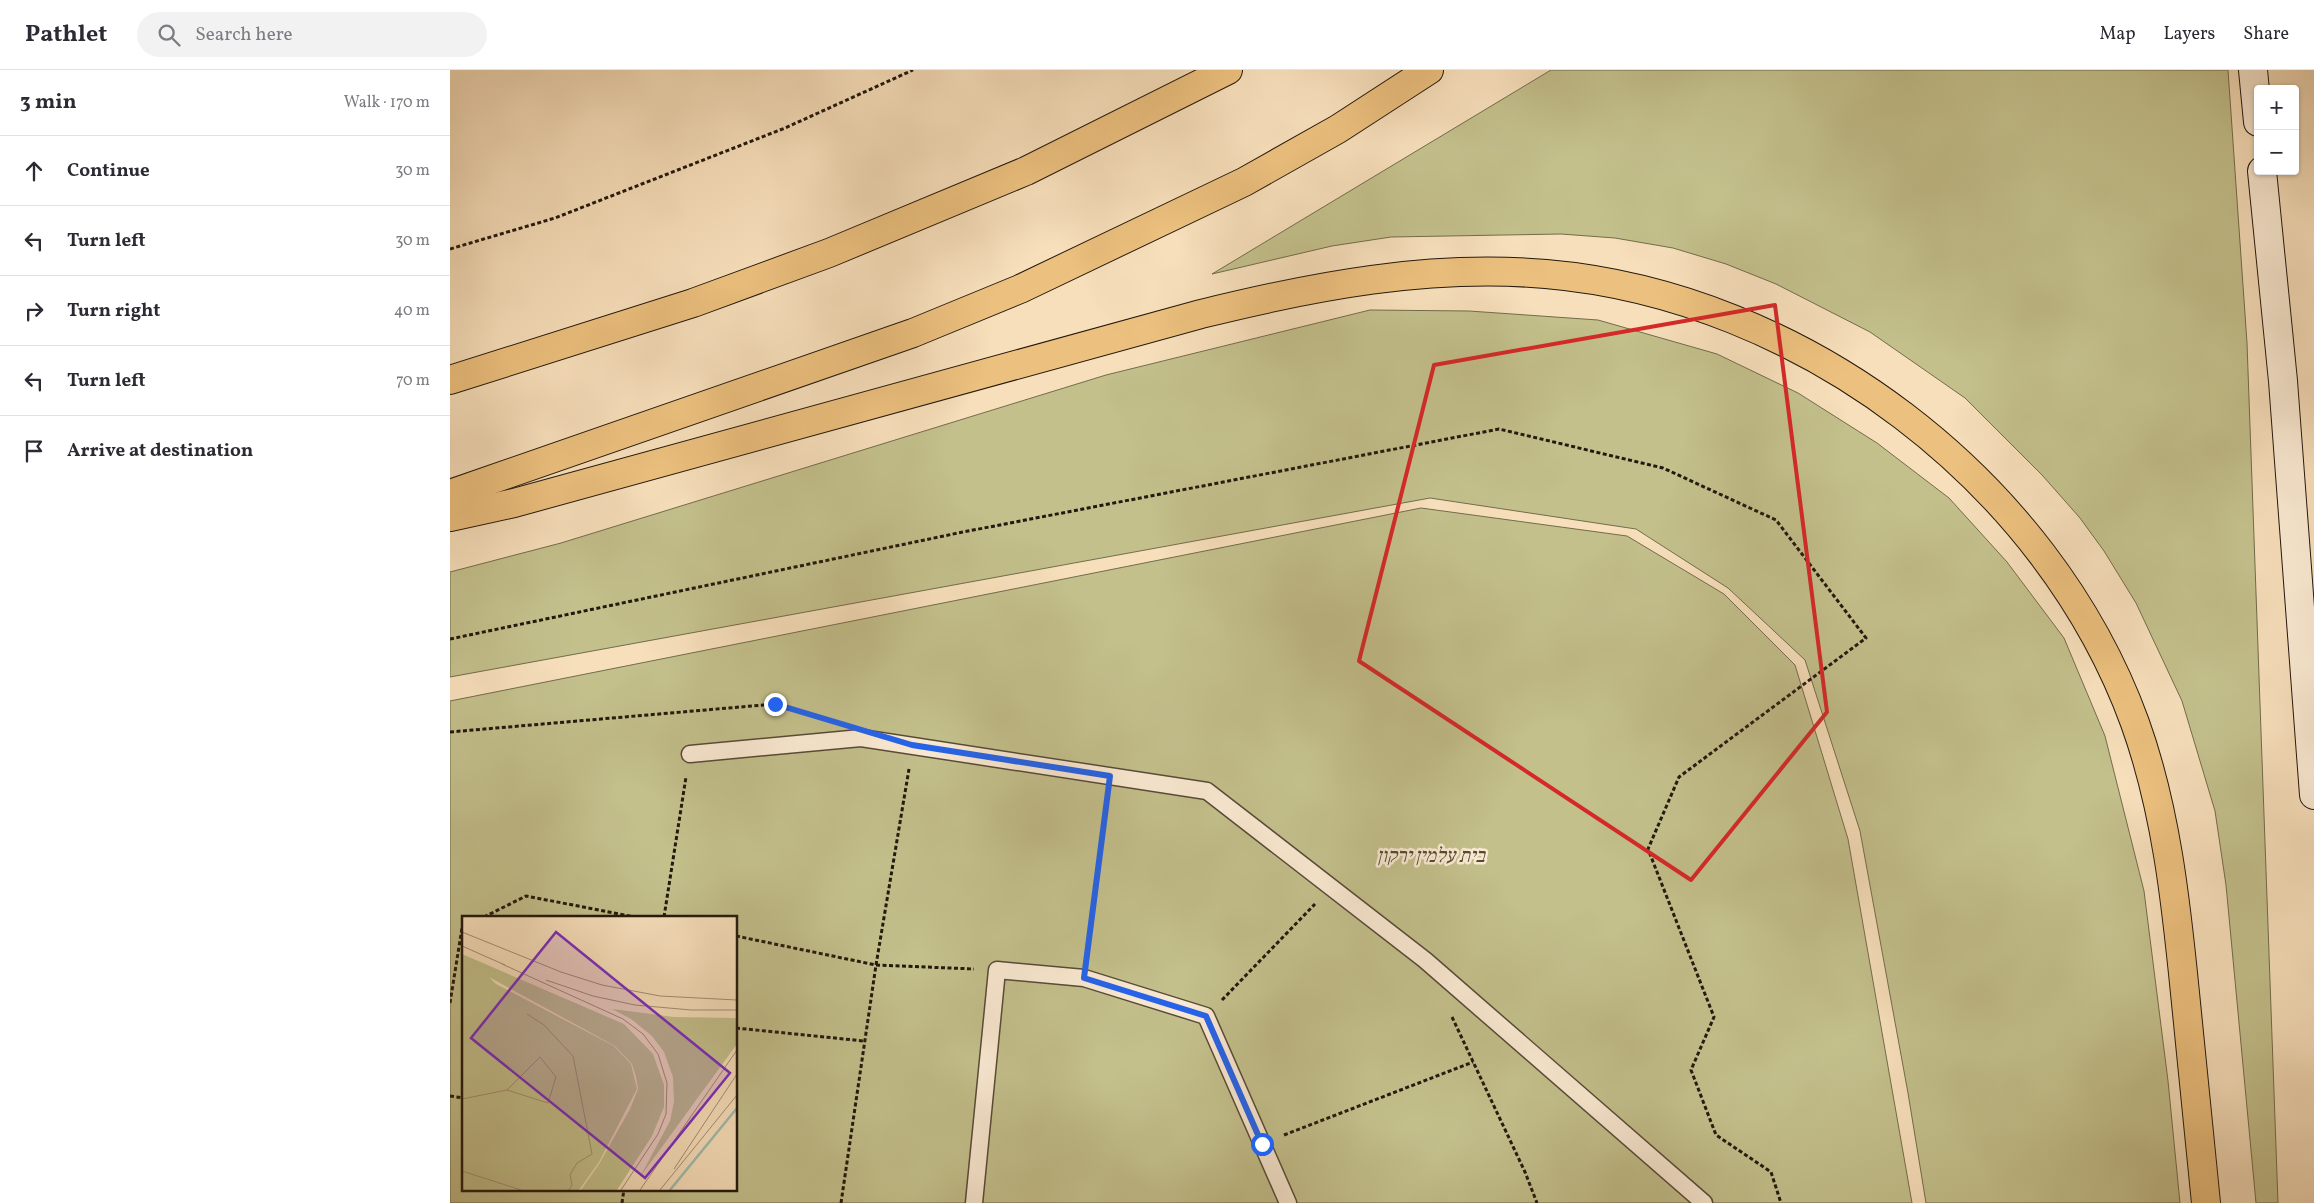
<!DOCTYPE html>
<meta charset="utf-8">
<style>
:root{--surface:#fff;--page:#f2f2f3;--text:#2b2b33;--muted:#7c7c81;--line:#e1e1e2}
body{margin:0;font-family:Vollkorn,"Frank Ruhl Libre",serif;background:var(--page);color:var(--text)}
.controls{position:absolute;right:15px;top:15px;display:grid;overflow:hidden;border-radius:5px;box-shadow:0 1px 4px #0004}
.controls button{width:45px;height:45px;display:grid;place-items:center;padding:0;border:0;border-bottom:1px solid var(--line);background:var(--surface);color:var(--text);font:25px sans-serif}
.stop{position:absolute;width:15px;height:15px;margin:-11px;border:4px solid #2563eb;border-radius:50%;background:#fff}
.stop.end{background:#2563eb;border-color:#fff;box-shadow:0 1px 5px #0008}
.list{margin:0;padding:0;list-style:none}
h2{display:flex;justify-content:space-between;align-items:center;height:65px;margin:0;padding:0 20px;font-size:21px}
h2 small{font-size:16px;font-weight:400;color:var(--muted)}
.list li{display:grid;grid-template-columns:32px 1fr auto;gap:15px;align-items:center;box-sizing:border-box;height:70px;padding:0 20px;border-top:1px solid var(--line)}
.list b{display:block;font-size:19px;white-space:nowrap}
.list em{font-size:16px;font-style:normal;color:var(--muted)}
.icon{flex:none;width:28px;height:28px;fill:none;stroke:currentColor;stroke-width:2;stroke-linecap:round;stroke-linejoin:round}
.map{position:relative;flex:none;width:1864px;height:1133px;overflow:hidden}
header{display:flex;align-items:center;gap:30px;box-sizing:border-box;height:70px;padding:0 25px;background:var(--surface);border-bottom:1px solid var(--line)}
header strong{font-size:24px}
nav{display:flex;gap:28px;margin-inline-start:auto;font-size:18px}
.search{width:350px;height:45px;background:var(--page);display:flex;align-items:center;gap:12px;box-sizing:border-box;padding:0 18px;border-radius:28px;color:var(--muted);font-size:19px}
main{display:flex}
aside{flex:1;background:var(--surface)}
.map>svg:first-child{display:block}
</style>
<header>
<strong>Pathlet</strong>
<div class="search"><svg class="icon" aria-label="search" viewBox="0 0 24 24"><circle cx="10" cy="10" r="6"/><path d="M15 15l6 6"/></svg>Search here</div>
<nav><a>Map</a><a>Layers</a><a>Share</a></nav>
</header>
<main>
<aside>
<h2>3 min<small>Walk · 170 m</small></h2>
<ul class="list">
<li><svg class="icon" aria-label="ahead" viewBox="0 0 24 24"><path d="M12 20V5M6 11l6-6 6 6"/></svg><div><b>Continue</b></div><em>30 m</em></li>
<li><svg class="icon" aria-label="left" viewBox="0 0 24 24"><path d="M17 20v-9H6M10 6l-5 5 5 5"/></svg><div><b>Turn left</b></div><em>30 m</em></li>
<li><svg class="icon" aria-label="right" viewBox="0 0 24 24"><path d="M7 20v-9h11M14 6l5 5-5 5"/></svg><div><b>Turn right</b></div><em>40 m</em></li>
<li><svg class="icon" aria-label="left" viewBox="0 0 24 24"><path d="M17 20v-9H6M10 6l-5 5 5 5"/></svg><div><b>Turn left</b></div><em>70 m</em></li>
<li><svg class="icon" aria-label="arrive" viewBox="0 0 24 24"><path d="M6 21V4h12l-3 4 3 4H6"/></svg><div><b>Arrive at destination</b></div></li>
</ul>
</aside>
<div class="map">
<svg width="1864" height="1133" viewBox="0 0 1864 1133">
<rect width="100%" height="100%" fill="#f7dfbb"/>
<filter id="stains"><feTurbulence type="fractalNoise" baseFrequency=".004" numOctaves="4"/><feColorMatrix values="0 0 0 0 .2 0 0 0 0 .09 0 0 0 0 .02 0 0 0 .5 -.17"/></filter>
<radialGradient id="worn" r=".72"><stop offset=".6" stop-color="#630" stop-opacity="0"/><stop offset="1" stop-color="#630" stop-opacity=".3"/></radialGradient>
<!-- green -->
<g fill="#c3c08c" stroke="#736c4c" fill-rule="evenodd">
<path d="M1101 0H1778L1797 273 1828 1133H1806L1776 815 1765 741 1732 631 1686 533 1654 481 1630 448 1592 405 1515 328 1420 262 1326 214 1276 194 1223 178 1165 168 1111 164 941 167 882 176 762 204Z"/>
<path d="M920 240 1019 241 1148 250 1267 284 1348 323 1427 373 1499 428 1557 492 1614 568 1655 666 1694 821 1718 1011 1730 1133H1476L1458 1023 1410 761 1355 590 1278 518 1186 459 980 428 0 607V502L111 473 656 305Z"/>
<path d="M971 438 1177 466 1274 524 1345 595 1398 769 1462 1133H0V631ZM14 847H286V1119H14Z"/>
</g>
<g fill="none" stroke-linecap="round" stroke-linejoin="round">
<defs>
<g id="lane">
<path d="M240 684 411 668 757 721 975 890 1254 1133"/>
<path d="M524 1133 547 900 634 908 756 946 838 1133"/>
</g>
<g id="secondary">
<path d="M1803 0 1808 52"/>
<path d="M1812 101 1833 311 1864 725"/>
</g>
<g id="highway">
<path d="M0 310 243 233 379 183 576 101 778 0"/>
<path d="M0 424 463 263 570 219 794 112 888 59 979 0"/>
<path d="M0 447 64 433 751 244C864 216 979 194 1096 204 1352 226 1597 411 1685 653 1716 739 1726 832 1735 923 1742 993 1749 1063 1756 1133"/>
</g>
</defs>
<!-- lane casing -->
<use href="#lane" stroke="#584a38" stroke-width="19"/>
<!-- secondary casing -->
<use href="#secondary" stroke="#23180d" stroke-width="30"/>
<!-- highway casing -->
<use href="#highway" stroke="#23180d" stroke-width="30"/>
<!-- path -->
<g stroke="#23180d" stroke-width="3" stroke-dasharray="4 2.5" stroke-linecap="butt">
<path d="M0 179 105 148 335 58 463 0"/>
<path d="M0 569 508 463 1049 359 1213 398 1326 450 1416 568 1229 707 1198 779 1264 947 1241 1000 1266 1065 1321 1102 1331 1133"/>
<path d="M0 662 325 634 366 647"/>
<path d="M34 847 76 826 185 847"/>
<path d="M214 847 236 707"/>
<path d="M286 866 426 895 524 899"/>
<path d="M637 885 657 730"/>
<path d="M772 930 865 834"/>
<path d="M0 933 12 858 14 857"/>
<path d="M1002 947 1075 1102 1087 1133"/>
<path d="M286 958 414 971"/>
<path d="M0 1026 14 1028"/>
<path d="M834 1065 1023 992"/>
<path d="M172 1133 174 1119"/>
<path d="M391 1133 426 895 459 699"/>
</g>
<!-- lane -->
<use href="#lane" stroke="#faead3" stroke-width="16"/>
<!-- secondary -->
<use href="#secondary" stroke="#faead3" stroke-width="28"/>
<!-- highway -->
<use href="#highway" stroke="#ecc07e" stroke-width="28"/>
</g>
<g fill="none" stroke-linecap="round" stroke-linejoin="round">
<!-- route -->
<path stroke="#2563eb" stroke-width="6" d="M325 634 462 675 660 706 634 908 756 946 812 1074"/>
</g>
<!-- marked area -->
<path fill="none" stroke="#d62828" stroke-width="4" stroke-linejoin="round" d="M1325 235 1377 642 1241 810 909 591 984 295Z"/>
<g text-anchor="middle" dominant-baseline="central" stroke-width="5" stroke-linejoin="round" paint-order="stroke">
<!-- park labels -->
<g font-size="20" font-style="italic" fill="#534a33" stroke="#faead3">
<text x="981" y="787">בית עלמין ירקון</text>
</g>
</g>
<!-- overview -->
<g transform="translate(12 846)">
<rect width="275" height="275" fill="#f7dfbb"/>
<path d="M0 38 162 108 191 138 202 169V191L190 220 155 274H119L137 248 168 193 176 173 174 161 170 148 153 130 27 61 34 68 152 130 169 148 175 173 137 246 117 274H0ZM150 93 212 101 275 102V128L178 261 208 205 212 186 211 161 202 136 190 120 169 103Z" fill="#c3c08c"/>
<path fill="none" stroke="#9dbdaf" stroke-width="2.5" d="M208 274 275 192"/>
<path fill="none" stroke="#a28f75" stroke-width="1" d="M0 16 99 56 140 69 198 80 275 84M0 30 43 49M40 48 161 103 181 118 196 138 205 167 204 198 196 218 159 274M84 64 131 80 173 89 229 94H275M65 98 82 109 111 140 130 238 115 247 108 259 110 269 107 274M0 183 45 174 86 187 94 161 78 141 45 174M212 253 275 158M0 255 59 274M178 274 275 134M198 274 275 179"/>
<path fill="#7b2cbf" fill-opacity="0.15" stroke="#7b2cbf" stroke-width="2.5" d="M94 16 268 157 183 262 9 122Z"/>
<rect width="275" height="275" fill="none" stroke="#23180d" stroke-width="2.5"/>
</g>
<rect width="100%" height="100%" filter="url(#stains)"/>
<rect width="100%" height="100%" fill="url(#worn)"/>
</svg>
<div class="controls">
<button>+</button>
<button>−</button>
</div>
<div class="stop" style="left:812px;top:1074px"></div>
<div class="stop end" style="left:325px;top:634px"></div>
</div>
</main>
